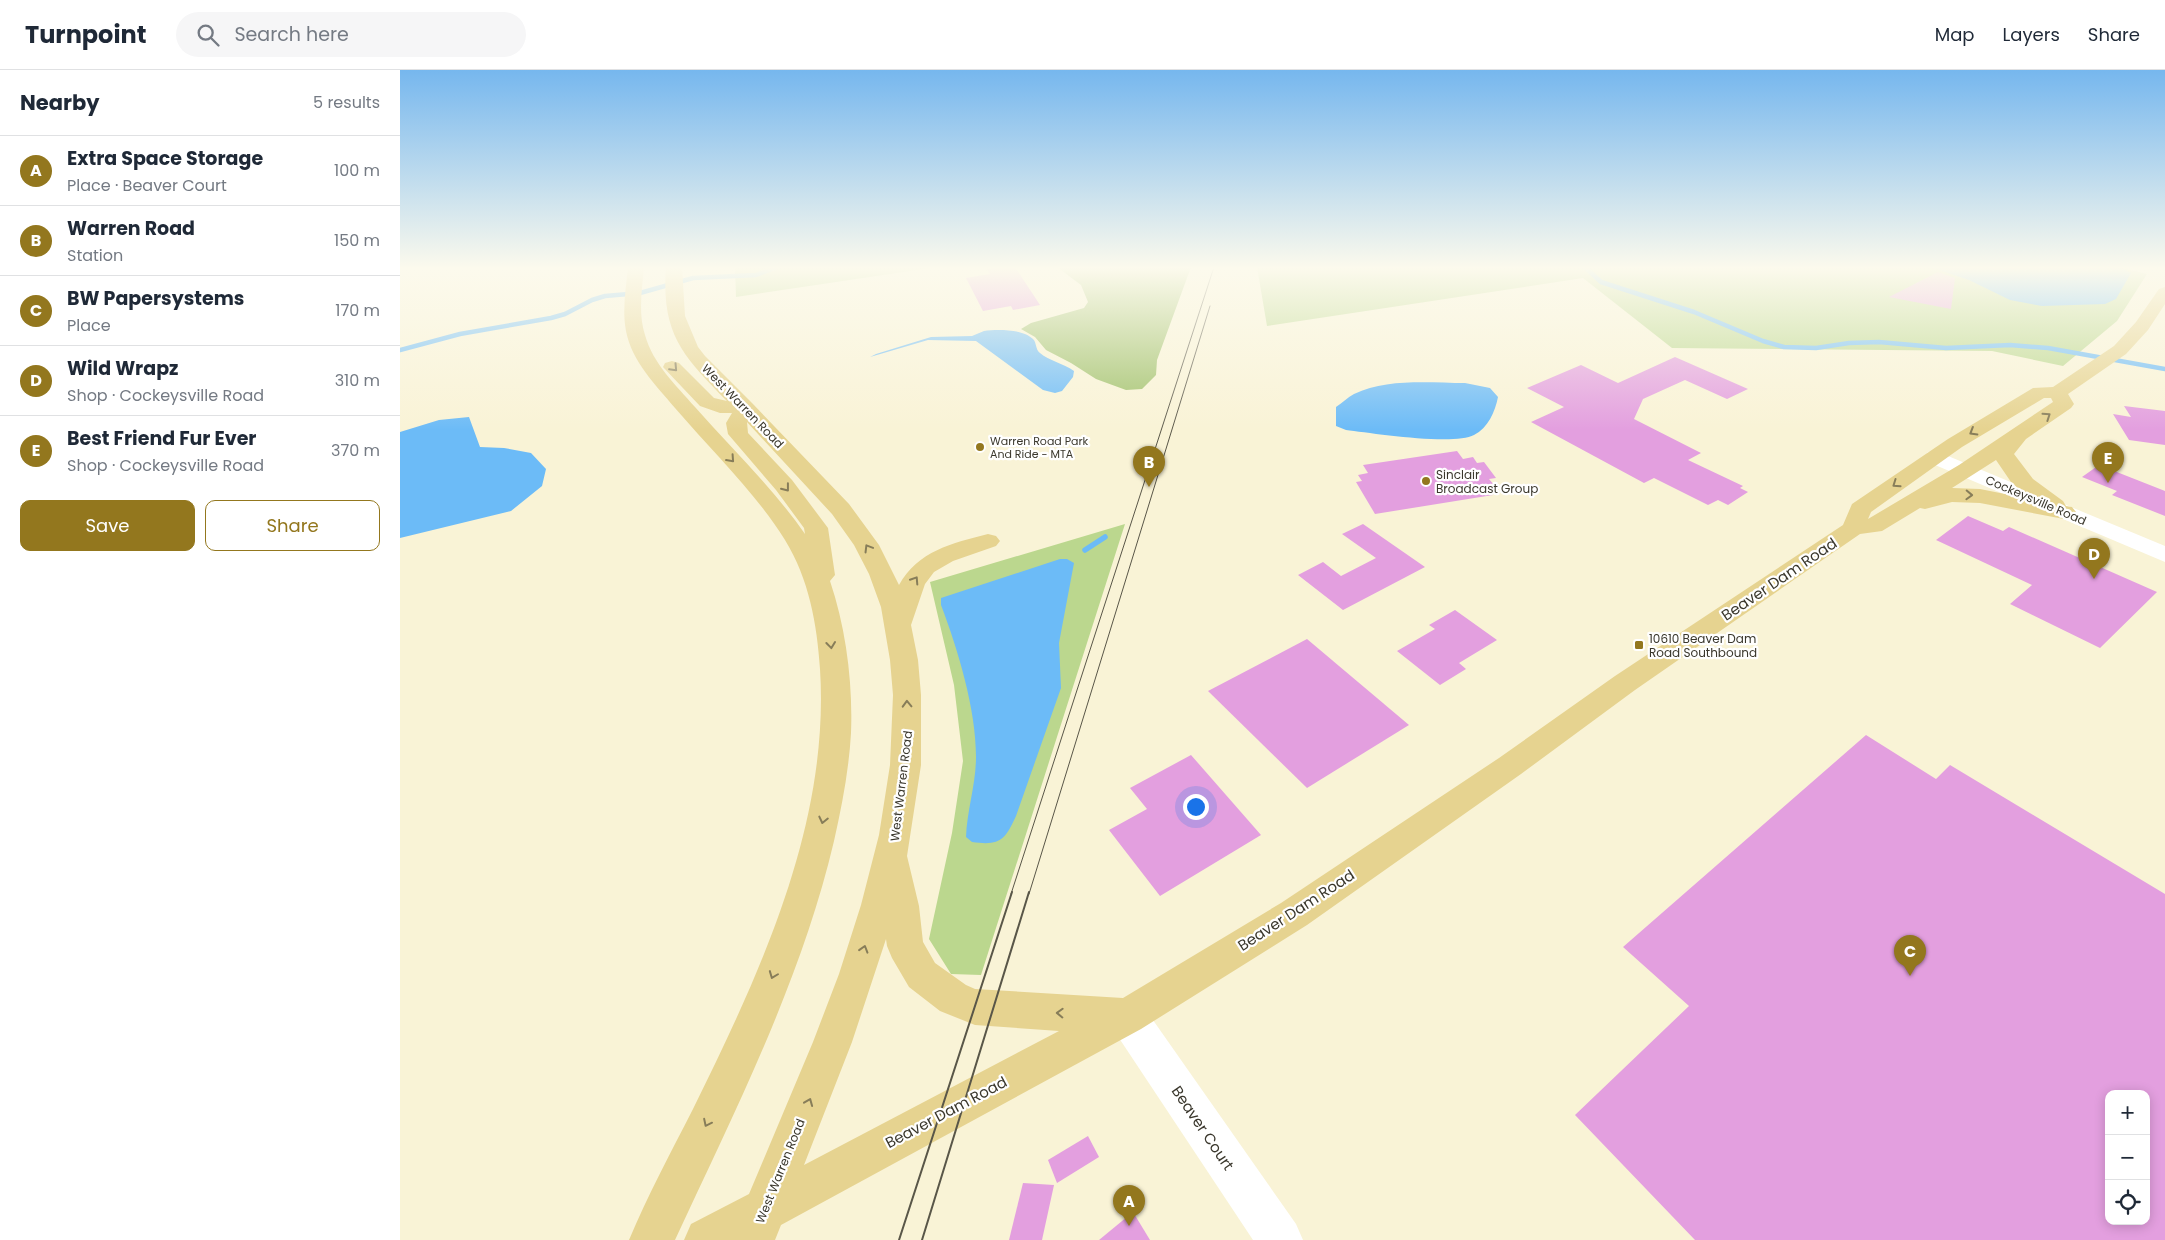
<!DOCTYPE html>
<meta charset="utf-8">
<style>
:root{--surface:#fff;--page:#f6f6f7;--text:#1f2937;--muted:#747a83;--line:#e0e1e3;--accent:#93771e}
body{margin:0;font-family:Poppins,sans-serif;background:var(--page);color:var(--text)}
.controls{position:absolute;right:15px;bottom:15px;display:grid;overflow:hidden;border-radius:10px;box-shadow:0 2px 12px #0003}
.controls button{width:45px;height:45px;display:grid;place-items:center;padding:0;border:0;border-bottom:1px solid var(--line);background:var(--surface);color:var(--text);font:25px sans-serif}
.you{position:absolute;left:795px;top:736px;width:18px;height:18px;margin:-12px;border:4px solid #fff;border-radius:50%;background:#1a73e8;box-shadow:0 0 0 8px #1a73e833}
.badge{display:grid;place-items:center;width:32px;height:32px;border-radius:50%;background:var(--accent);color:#fff;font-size:16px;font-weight:700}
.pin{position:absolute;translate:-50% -41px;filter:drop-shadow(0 1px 2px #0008)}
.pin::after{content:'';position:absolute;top:26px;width:18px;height:15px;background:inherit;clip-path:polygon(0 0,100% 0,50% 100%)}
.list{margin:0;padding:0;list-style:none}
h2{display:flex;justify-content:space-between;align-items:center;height:65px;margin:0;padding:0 20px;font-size:21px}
h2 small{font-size:16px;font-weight:400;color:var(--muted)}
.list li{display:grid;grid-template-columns:32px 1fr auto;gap:15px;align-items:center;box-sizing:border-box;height:70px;padding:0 20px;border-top:1px solid var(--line)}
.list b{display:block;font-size:19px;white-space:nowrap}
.list p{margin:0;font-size:16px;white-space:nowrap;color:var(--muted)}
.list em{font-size:16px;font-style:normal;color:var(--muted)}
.actions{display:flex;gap:10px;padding:15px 20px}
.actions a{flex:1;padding:11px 0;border:1px solid var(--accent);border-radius:10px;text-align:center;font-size:18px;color:var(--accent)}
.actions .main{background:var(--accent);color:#fff}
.icon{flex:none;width:28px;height:28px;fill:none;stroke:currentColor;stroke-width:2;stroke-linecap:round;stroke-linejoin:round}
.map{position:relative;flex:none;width:1765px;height:1170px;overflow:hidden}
header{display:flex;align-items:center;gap:30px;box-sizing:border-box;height:70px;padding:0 25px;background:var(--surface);border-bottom:1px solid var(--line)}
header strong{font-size:24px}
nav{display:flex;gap:28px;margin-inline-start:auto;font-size:18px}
.search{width:350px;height:45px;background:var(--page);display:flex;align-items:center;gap:12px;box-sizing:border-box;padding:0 18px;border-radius:28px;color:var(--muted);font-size:19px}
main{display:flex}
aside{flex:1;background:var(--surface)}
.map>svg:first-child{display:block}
</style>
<header>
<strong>Turnpoint</strong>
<div class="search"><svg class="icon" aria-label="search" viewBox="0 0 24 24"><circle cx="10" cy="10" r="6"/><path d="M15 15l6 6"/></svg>Search here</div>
<nav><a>Map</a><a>Layers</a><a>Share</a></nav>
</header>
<main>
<aside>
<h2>Nearby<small>5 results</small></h2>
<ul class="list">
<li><span class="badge">A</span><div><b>Extra Space Storage</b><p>Place · Beaver Court</p></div><em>100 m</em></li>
<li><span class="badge">B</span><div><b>Warren Road</b><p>Station</p></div><em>150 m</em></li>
<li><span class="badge">C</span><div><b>BW Papersystems</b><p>Place</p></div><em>170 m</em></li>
<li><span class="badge">D</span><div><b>Wild Wrapz</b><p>Shop · Cockeysville Road</p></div><em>310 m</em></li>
<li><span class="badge">E</span><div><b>Best Friend Fur Ever</b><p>Shop · Cockeysville Road</p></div><em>370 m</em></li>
</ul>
<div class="actions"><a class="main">Save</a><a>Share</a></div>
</aside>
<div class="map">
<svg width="1765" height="1170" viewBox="0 0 1765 1170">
<rect width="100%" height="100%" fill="#f9f3d6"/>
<!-- green -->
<g fill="#bbd78e">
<path d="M335 197H537L336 227Z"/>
<path d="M857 197H1719L1747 204 1717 251 1663 296 1592 281 1272 278 1183 208 867 256Z"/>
<path d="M725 454 581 905 551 904 529 869 552 763 563 691 554 615 530 512Z"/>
</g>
<!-- forest -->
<path fill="#a1c16c" d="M657 197H791L757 290 756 305 742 319 726 320 696 309 671 293 646 280 635 267 621 259 631 253 684 238 688 232 681 215Z"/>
<!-- water -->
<g fill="#6cbbf7">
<path d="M1530 197H1719L1731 203 1716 229 1705 234 1642 236 1610 230 1569 210Z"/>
<path d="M584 261C597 259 623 259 633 269 637 273 635 279 640 283 649 291 663 293 674 301L673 307 662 321 655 323 643 320 576 271 528 270 470 287 476 284 531 267 572 266Z"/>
<path d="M1065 313 1090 318 1098 327C1095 342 1088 358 1074 365 1054 376 971 363 946 360L936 356V337C942 333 948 327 954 324 987 308 1030 313 1065 313Z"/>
<path d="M69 347 80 377 104 378 131 383 146 399 142 416 111 441 0 468V362L39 350Z"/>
<path d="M660 489H667L674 493 659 573 661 618 616 746C605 770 600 776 572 772L566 767C567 740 576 714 576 687 576 639 558 580 541 535V528Z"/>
</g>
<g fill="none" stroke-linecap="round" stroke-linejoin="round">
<!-- stream-far1 -->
<g stroke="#6cbbf7" stroke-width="4.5">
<path d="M1185 197 1201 212 1294 242 1363 271 1384 277 1416 278 1449 273 1479 272 1546 278 1610 275 1648 278 1765 299"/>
<path d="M0 280 60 264 151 248 165 244 192 230 205 226 240 223 293 208 356 205 377 197"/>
</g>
<!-- stream -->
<path stroke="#6cbbf7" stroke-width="5.5" d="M685 480 705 467"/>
</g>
<!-- building -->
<g fill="#e39fdf" fill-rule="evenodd">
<path d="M603 197H615L640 235 613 240 611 236 583 241 566 208 590 204 587 199Z"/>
<path d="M1538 202 1555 208 1551 239 1489 227Z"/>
<path d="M1275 287 1348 319 1327 329 1285 310 1243 329 1234 349 1301 383 1288 390 1343 416 1340 418 1348 422 1328 435 1318 430 1308 435 1254 408 1244 413 1131 352 1164 337 1127 318 1181 295 1218 313Z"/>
<path d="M1724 336 1765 341V375L1729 370 1713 344 1731 347Z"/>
<path d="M1057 381 1063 389 1073 387 1077 393 1084 392 1096 408 1089 409 1095 416 1086 417 1093 425 975 444 956 412 962 411 958 405 968 403 963 395Z"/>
<path d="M1699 395 1765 421V446L1712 425 1717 421 1682 407Z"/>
<path d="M1568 446 1603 461 1609 457 1757 522 1700 578 1610 534 1632 515 1536 470Z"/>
<path d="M963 454 1025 497 943 540 898 505 923 492 941 506 976 488 942 464Z"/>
<path d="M1055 540 1097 570 1059 593 1066 599 1040 615 997 581 1035 559 1029 555Z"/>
<path d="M907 569 1009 655 907 718 808 621Z"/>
<path d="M1466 665 1536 709 1550 695 1765 824V1170H1295L1175 1045 1289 936 1223 877ZM1709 1024H1746V1151H1709Z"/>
<path d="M791 685 861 765 760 826 709 760 747 739 730 718Z"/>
<path d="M688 1066 699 1087 657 1113 648 1090Z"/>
<path d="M623 1113 654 1115 642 1170H609Z"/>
<path d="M733 1142 750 1170H699Z"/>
</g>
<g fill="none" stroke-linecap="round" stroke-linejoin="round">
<!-- minor -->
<g fill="#fff" fill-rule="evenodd">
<path d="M1536 381 1765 476V492L1528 392 1525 387 1528 382Z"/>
<path d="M727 928 741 933 896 1154 903 1170H853L713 959 708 946 713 933Z"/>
</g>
<!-- major -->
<path fill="#e6d390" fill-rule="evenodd" d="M228 197H244C242 219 238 244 245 265 253 294 276 315 295 337 332 379 373 418 405 464L404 458 376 420 328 364 326 353 332 343H320L300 336 263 297 265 293 272 291 279 293 314 328 327 331C283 286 261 264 266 197H282L285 246 298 277 305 286 353 334 449 434 479 475 499 515C518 481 552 473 588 464L596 466 600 471 596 476 553 491 534 502 525 514 511 555 518 590 521 625V695L507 786 519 836 523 872 535 893 566 915 575 919 723 928 881 833 1099 688 1215 606 1443 455 1452 434 1548 369 1633 318 1653 317 1714 276 1736 252 1759 219 1765 217V234L1748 260 1726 284 1668 324 1674 334 1671 338 1626 369 1614 384 1633 409 1663 431 1666 436 1672 437 1676 442 1672 447 1664 449 1580 433 1552 432 1525 439 1520 438 1482 461 1460 464 1235 620 1121 704 907 855 741 959 381 1155 375 1170H284L291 1154 349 1124 413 972 439 904 461 835 479 765 490 695 493 625 490 590 481 537 469 504 454 475 432 444 347 352 348 363 392 410 428 458 435 505 430 511C446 558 453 613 451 663 449 699 442 736 434 771 401 911 335 1041 275 1170H229C248 1125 271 1082 293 1039 360 903 430 754 420 599 417 554 409 509 385 470 355 422 312 381 275 338 256 315 232 292 226 261 222 240 226 218 228 197ZM1644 328H1651L1653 332 1559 395 1468 449 1471 442 1562 377ZM1596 390 1611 412 1630 429 1580 419 1552 418ZM486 869 487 876 492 888 509 917 540 941 575 955 659 961 404 1095 452 972Z"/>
<!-- tram-far1 -->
<g stroke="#595648" stroke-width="1">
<path d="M611 824 814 197"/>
<path d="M629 824 810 236"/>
</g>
<!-- tram -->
<g stroke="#595648" stroke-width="2">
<path d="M499 1170 612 822"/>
<path d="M522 1170 629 822"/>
</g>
</g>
<!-- one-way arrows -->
<defs><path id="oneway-chevron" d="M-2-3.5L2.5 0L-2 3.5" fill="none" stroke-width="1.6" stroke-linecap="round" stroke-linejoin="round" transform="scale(1.25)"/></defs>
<g stroke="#877d59">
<use href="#oneway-chevron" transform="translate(274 298) rotate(47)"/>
<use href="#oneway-chevron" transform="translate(1647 346) rotate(-34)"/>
<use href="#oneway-chevron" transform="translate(1573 362) rotate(149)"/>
<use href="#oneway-chevron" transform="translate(331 389) rotate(48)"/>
<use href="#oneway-chevron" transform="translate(1496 414) rotate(145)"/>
<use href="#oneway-chevron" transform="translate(386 418) rotate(52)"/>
<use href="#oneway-chevron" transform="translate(1569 425) rotate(2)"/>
<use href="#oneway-chevron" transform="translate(468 478) rotate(-121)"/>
<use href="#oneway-chevron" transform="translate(515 510) rotate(-57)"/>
<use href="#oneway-chevron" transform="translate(431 575) rotate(83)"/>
<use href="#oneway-chevron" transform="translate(507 634) rotate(-92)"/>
<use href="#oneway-chevron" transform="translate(423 750) rotate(103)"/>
<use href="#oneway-chevron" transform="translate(464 879) rotate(-73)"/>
<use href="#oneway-chevron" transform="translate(373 905) rotate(111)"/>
<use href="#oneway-chevron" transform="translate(660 943) rotate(-178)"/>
<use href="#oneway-chevron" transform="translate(409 1032) rotate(-68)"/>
<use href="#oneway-chevron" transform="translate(307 1053) rotate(116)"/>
</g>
<!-- sky -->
<linearGradient id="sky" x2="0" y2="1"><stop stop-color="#76b7ee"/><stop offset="0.55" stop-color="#fcfaed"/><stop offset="1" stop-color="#fcfaed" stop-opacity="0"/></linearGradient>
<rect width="1765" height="360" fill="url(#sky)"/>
<!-- markers -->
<g fill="#93771e" stroke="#fff" stroke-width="2">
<circle cx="580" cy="377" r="5"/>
<circle cx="1026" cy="411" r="5"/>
<rect x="1234" y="570" width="10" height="10" rx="2.5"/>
</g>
<g text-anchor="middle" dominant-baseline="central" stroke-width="4.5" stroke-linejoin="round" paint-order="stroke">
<!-- far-poi labels -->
<g font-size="11" fill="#3a372c" stroke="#fff" text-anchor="start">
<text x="590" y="371">Warren Road Park<tspan x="590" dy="13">And Ride - MTA</tspan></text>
</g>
<!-- street labels -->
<g font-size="12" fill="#3a372c" stroke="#fff">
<text transform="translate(343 336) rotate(46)">West Warren Road</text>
<text transform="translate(1636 430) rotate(23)">Cockeysville Road</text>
<text transform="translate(501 716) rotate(-83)">West Warren Road</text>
<text transform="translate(380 1101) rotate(-68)">West Warren Road</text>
</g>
<!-- poi labels -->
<g font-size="12" fill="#3a372c" stroke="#fff" text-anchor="start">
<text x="1036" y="404">Sinclair<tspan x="1036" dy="14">Broadcast Group</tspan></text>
<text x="1249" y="568">10610 Beaver Dam<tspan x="1249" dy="14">Road Southbound</tspan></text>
</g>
<!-- near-street labels -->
<g font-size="15" fill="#3a372c" stroke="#fff">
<text transform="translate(1379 509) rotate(-34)">Beaver Dam Road</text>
<text transform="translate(896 840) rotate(-33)">Beaver Dam Road</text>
<text transform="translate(546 1042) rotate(-28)">Beaver Dam Road</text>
<text transform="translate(803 1058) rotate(56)">Beaver Court</text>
</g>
</g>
</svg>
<div class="controls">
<button>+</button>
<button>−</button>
<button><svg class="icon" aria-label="locate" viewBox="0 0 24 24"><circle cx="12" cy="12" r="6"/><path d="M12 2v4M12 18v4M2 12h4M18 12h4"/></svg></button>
</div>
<div class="you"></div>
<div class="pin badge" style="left:729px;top:1156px">A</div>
<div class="pin badge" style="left:749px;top:417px">B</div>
<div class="pin badge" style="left:1510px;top:906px">C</div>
<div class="pin badge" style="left:1694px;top:509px">D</div>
<div class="pin badge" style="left:1708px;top:413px">E</div>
</div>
</main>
